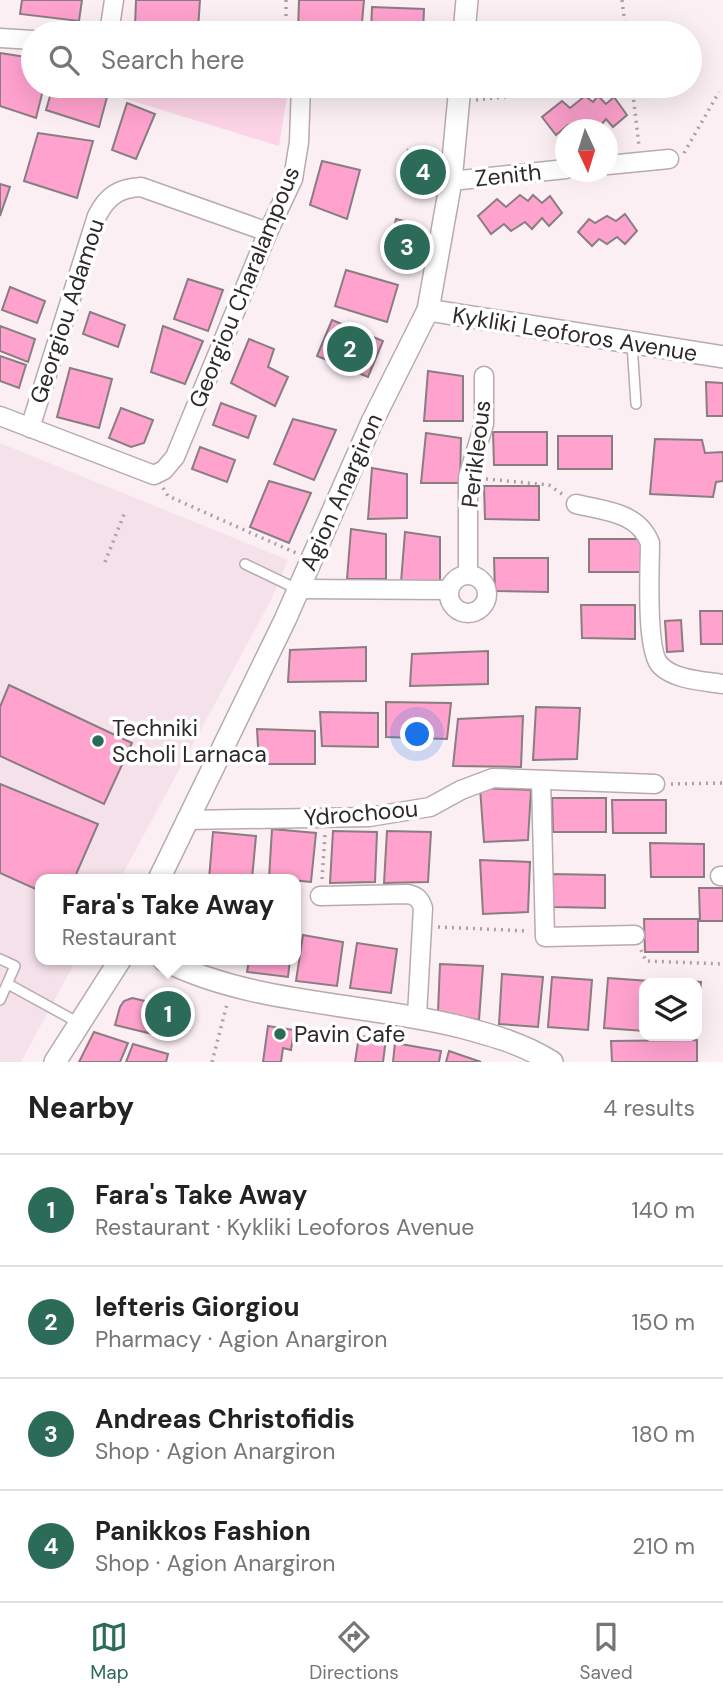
<!DOCTYPE html>
<meta charset="utf-8">
<style>
:root{--surface:#fff;--page:#f6f6f6;--text:#222;--muted:#767676;--line:#e0e0e0;--accent:#2c6b57}
body{margin:0;font-family:"DM Sans",sans-serif;background:var(--page);color:var(--text)}
.controls{position:absolute;right:21px;bottom:21px;display:grid;overflow:hidden;border-radius:14px;box-shadow:0 7px 28px #0002}
.controls button{width:63px;height:63px;display:grid;place-items:center;padding:0;border:0;border-bottom:2px solid var(--line);background:var(--surface);color:var(--text);font:35px sans-serif}
.compass{position:absolute;left:555px;top:119px;width:63px;height:63px;border-radius:50%;background:var(--surface);box-shadow:0 7px 28px #0002;rotate:176deg}
.you{position:absolute;left:418px;top:735px;width:24px;height:24px;margin:-18px;border:5px solid #fff;border-radius:50%;background:#1a73e8;box-shadow:0 0 0 10px #1a73e833}
.badge{display:grid;place-items:center;width:46px;height:46px;border-radius:50%;background:var(--accent);color:#fff;font-size:23px;font-weight:700}
.pin{position:absolute;translate:-50% -50%;border:4px solid #fff;box-shadow:0 2px 7px #0006}
.popup{position:absolute;left:35px;top:874px;width:266px;height:91px;box-sizing:border-box;display:grid;place-content:center;border-radius:14px;background:var(--surface);filter:drop-shadow(0 2px 5px #0005);font-size:23px;white-space:nowrap;color:var(--muted)}
.popup b{font-size:26px;color:var(--text)}
.popup::after{content:'';position:absolute;left:50%;top:100%;margin-left:-14px;border:14px solid transparent;border-top-color:var(--surface)}
.list{margin:0;padding:0;list-style:none}
h2{display:flex;justify-content:space-between;align-items:center;height:91px;margin:0;padding:0 28px;font-size:30px}
h2 small{font-size:23px;font-weight:400;color:var(--muted)}
.list li{display:grid;grid-template-columns:46px 1fr auto;gap:21px;align-items:center;box-sizing:border-box;height:112px;padding:0 28px;border-top:2px solid var(--line)}
.list b{display:block;font-size:26px;white-space:nowrap}
.list p{margin:0;font-size:23px;white-space:nowrap;color:var(--muted)}
.list em{font-size:23px;font-style:normal;color:var(--muted)}
.icon{flex:none;width:38px;height:38px;fill:none;stroke:currentColor;stroke-width:2;stroke-linecap:round;stroke-linejoin:round}
.map{position:relative;flex:none;width:723px;height:1062px;overflow:hidden}
.search{position:absolute;background:var(--surface);box-shadow:0 7px 28px #0002;left:21px;right:21px;top:21px;height:77px;display:flex;align-items:center;gap:18px;box-sizing:border-box;padding:0 24px;border-radius:38px;color:var(--muted);font-size:26px}
.sheet{height:539px;background:var(--surface)}
nav{display:flex;justify-content:space-around;align-items:center;box-sizing:border-box;height:98px;border-top:2px solid var(--line);background:var(--surface);font-size:19px;color:var(--muted)}
nav a{display:grid;justify-items:center;gap:4px}
nav .on{color:var(--accent)}
.map>svg:first-child{display:block}
</style>
<div class="map">
<svg width="723" height="1062" viewBox="0 0 723 1062">
<rect width="100%" height="100%" fill="#fbeff4"/>
<!-- built -->
<path fill="#f5e1ea" d="M0 443 288 560 270 602 120 879H40V960H76L21 1062H0Z"/>
<!-- green -->
<path fill="#fcd4e5" d="M116 86H283L288 90 279 146 113 95Z"/>
<!-- building -->
<g fill="#ffa2ce" stroke="#887d81" stroke-width="2">
<path d="M22 0H82L79 21 20 14Z"/>
<path d="M136 0H200L198 29 135 26Z"/>
<path d="M299 0H364L361 33H298Z"/>
<path d="M372 7 424 9 423 33H371Z"/>
<path d="M0 53 33 58V86H44L36 118 0 106Z"/>
<path d="M53 86H110L99 127 46 110Z"/>
<path d="M585 96 593 102 598 96 606 104 614 97 627 115 613 127 606 119 597 130 589 123 580 130H573L568 125 556 135 542 117 562 101 570 108Z"/>
<path d="M127 103 155 114 136 159 112 150Z"/>
<path d="M38 133 93 141 77 198 24 181Z"/>
<path d="M408 150 430 153 425 191 403 188Z"/>
<path d="M322 161 360 170 347 219 310 205Z"/>
<path d="M0 184 10 187 0 216Z"/>
<path d="M520 195 528 201 533 195 542 203 550 196 562 213 549 226 542 218 532 229 525 222 511 231 504 224 491 234 478 216 497 199 506 207Z"/>
<path d="M625 214 637 231 625 244 617 237 607 244 599 239 592 246 578 232 589 219 595 223 607 216 616 221Z"/>
<path d="M396 219 416 224 407 263 387 258Z"/>
<path d="M346 270 398 285 387 322 335 306Z"/>
<path d="M188 279 223 290 208 331 174 319Z"/>
<path d="M10 287 45 301 37 323 2 310Z"/>
<path d="M90 312 125 325 118 347 83 334Z"/>
<path d="M332 320 383 341 368 377 317 356Z"/>
<path d="M0 326 35 339 28 362 0 351Z"/>
<path d="M163 326 203 341 185 384 151 372Z"/>
<path d="M249 339 274 349 268 367 288 377 275 406 231 383Z"/>
<path d="M0 356 26 365 19 388 0 381Z"/>
<path d="M70 368 112 379 99 428 57 417Z"/>
<path d="M428 371 463 376V421H424Z"/>
<path d="M706 382 723 383V416H707Z"/>
<path d="M221 403 256 416 248 438 213 425Z"/>
<path d="M121 408 153 420 144 443 131 447 109 438Z"/>
<path d="M293 419 336 430 314 480 274 464Z"/>
<path d="M493 432H547V465H494Z"/>
<path d="M426 433 461 438 460 483H421Z"/>
<rect x="558" y="436" width="54" height="33"/>
<path d="M655 439 702 440 705 453 723 452V481L716 482 713 497 650 494Z"/>
<path d="M200 447 235 460 227 482 192 469Z"/>
<path d="M372 468 407 474V518L368 519Z"/>
<path d="M269 481 311 493 289 543 250 527Z"/>
<path d="M484 486H539V520L485 519Z"/>
<path d="M351 529 386 534V579H347Z"/>
<path d="M405 532 440 537V581L401 582Z"/>
<rect x="589" y="539" width="54" height="33"/>
<path d="M494 558H548V592L495 591Z"/>
<path d="M581 605H635V639L582 638Z"/>
<path d="M700 611H723V644H701Z"/>
<path d="M681 620 683 651 667 652 665 621Z"/>
<path d="M366 647V681L288 682 290 650Z"/>
<path d="M488 651V684L410 686 412 654Z"/>
<path d="M9 685 132 743 104 804 0 756V707Z"/>
<path d="M386 702 451 703 447 739 386 737Z"/>
<path d="M536 707 580 708 577 759 533 760Z"/>
<path d="M320 712 378 713V747L322 746Z"/>
<path d="M523 716 521 767 453 766 458 719Z"/>
<path d="M257 729 315 731V764H259Z"/>
<path d="M0 784 98 824 74 879H40V891L0 873Z"/>
<path d="M480 788 531 790 528 840 484 842Z"/>
<path d="M552 798H606V832H553Z"/>
<path d="M612 800H666V833H613Z"/>
<path d="M272 829 316 833 311 882 269 878Z"/>
<path d="M333 831 377 832 375 882 330 883Z"/>
<path d="M387 831 431 832 428 882 384 883Z"/>
<path d="M213 832 256 836 252 879H209Z"/>
<path d="M650 843 704 844V877H651Z"/>
<path d="M480 860 530 862 528 912 483 914Z"/>
<path d="M551 874 605 875V908L552 907Z"/>
<path d="M699 888H723V921H700Z"/>
<path d="M644 919H698V952H645Z"/>
<path d="M303 935 343 942 337 986 296 981Z"/>
<path d="M357 943 397 949 391 993 350 988Z"/>
<path d="M249 960H290L288 977 247 972Z"/>
<path d="M440 964 483 966 479 1020 438 1012Z"/>
<path d="M502 974 543 977 538 1027 499 1024Z"/>
<path d="M552 977 592 980 588 1030 548 1027Z"/>
<path d="M608 978 649 981 648 983H644V1031L604 1028Z"/>
<path d="M660 979 701 982 697 1025V983H660Z"/>
<path d="M132 998 180 1009 173 1039 115 1025 120 1007 124 1001Z"/>
<path d="M268 1026 294 1030 291 1050 283 1048 281 1062H263Z"/>
<path d="M94 1032 128 1043 120 1062H79Z"/>
<path d="M359 1036 386 1039 383 1062H355Z"/>
<path d="M697 1040V1062H612L611 1041Z"/>
<path d="M395 1043 441 1051 439 1062H393Z"/>
<path d="M133 1044 168 1054 166 1062H126Z"/>
<path d="M449 1051 481 1062H446Z"/>
</g>
<g fill="none" stroke-linecap="round" stroke-linejoin="round">
<defs>
<g id="service">
<path d="M632 344 636 404"/>
<path d="M245 564 297 589"/>
<path d="M0 959 15 966 0 1000"/>
<path d="M8 984 79 1023"/>
</g>
<g id="minor">
<path d="M109 33 114 0"/>
<path d="M0 38 33 40"/>
<path d="M608 165 669 159"/>
<path d="M451 181 566 169"/>
<path d="M0 416 154 475 164 470 175 457 268 232 293 179 299 142 301 86"/>
<path d="M30 428 97 216C107 196 119 188 141 187L268 232"/>
<path d="M576 504C605 511 638 512 650 543 650 567 645 652 661 666 675 680 704 681 723 684"/>
<path d="M468 574V477L484 424V376"/>
<circle cx="468" cy="594" r="19"/>
<path d="M298 589 448 590"/>
<path d="M541 780 545 937 635 935"/>
<path d="M186 820 369 817 430 807 461 790 493 778 655 784"/>
<path d="M720 876H723"/>
<path d="M320 896 408 894C417 896 420 899 423 908L417 1016"/>
</g>
<g id="tertiary">
<path d="M464 33 467 0"/>
<path d="M428 310 723 357"/>
<path d="M159 879 285 620 372 422 428 310 451 181 460 86"/>
<path d="M164 960C250 1004 363 1003 457 1026 491 1035 522 1043 552 1062"/>
<path d="M55 1062 120 960"/>
</g>
</defs>
<!-- service casing -->
<use href="#service" stroke="#b7abb0" stroke-width="12"/>
<!-- minor casing -->
<use href="#minor" stroke="#b7abb0" stroke-width="21"/>
<!-- tertiary casing -->
<use href="#tertiary" stroke="#b7abb0" stroke-width="24"/>
<!-- path -->
<g stroke="#aaa1a5" stroke-width="3.5" stroke-dasharray="2 5" stroke-linecap="butt">
<path d="M286 0V33"/>
<path d="M622 0 626 33"/>
<path d="M632 86 639 146"/>
<path d="M476 100 603 86"/>
<path d="M684 153 719 92"/>
<path d="M486 479 549 485 562 494"/>
<path d="M163 488 168 496 296 553"/>
<path d="M105 562 125 512"/>
<path d="M671 784 723 783"/>
<path d="M322 879 325 834"/>
<path d="M438 927 529 931"/>
<path d="M641 950 646 961 723 964"/>
<path d="M212 1062 227 1004"/>
</g>
<!-- service -->
<use href="#service" stroke="#fff" stroke-width="9"/>
<!-- minor -->
<use href="#minor" stroke="#fff" stroke-width="18"/>
<!-- tertiary -->
<use href="#tertiary" stroke="#fff" stroke-width="21"/>
</g>
<!-- markers -->
<g fill="#2c6b57" stroke="#fff" stroke-width="2.5">
<circle cx="98" cy="741" r="7"/>
<circle cx="280" cy="1034" r="7"/>
</g>
<g text-anchor="middle" dominant-baseline="central" stroke-width="7" stroke-linejoin="round" paint-order="stroke">
<!-- street labels -->
<g font-size="23" fill="#2e2a2c" stroke="#fff">
<text transform="translate(508 175) rotate(-6)">Zenith</text>
<text transform="translate(244 287) rotate(-68)">Georgiou Charalampous</text>
<text transform="translate(67 311) rotate(-72)">Georgiou Adamou</text>
<text transform="translate(575 334) rotate(9)">Kykliki Leoforos Avenue</text>
<text transform="translate(476 454) rotate(-83)">Perikleous</text>
<text transform="translate(341 492) rotate(-66)">Agion Anargiron</text>
<text transform="translate(361 813) rotate(-5)">Ydrochoou</text>
</g>
<!-- poi labels -->
<g font-size="23" fill="#2e2a2c" stroke="#fff" text-anchor="start">
<text x="112" y="728">Techniki<tspan x="112" dy="26">Scholi Larnaca</tspan></text>
<text x="294" y="1034">Pavin Cafe</text>
</g>
</g>
</svg>
<div class="controls">
<button><svg class="icon" aria-label="layers" viewBox="0 0 24 24"><path d="M12 4l9 5-9 5-9-5zM3 14l9 5 9-5"/></svg></button>
</div>
<svg class="compass" viewBox="-18 -18 36 36"><path d="M0-13l5 13h-10z" fill="#e53935"/><path d="M0 13l5-13h-10z" fill="#767676"/></svg>
<div class="you"></div>
<div class="pin badge" style="left:168px;top:1014px">1</div>
<div class="popup"><b>Fara's Take Away</b>Restaurant</div>
<div class="pin badge" style="left:350px;top:349px">2</div>
<div class="pin badge" style="left:407px;top:247px">3</div>
<div class="pin badge" style="left:423px;top:172px">4</div>
<div class="search"><svg class="icon" aria-label="search" viewBox="0 0 24 24"><circle cx="10" cy="10" r="6"/><path d="M15 15l6 6"/></svg>Search here</div>
</div>
<section class="sheet">
<h2>Nearby<small>4 results</small></h2>
<ul class="list">
<li><span class="badge">1</span><div><b>Fara's Take Away</b><p>Restaurant · Kykliki Leoforos Avenue</p></div><em>140 m</em></li>
<li><span class="badge">2</span><div><b>lefteris Giorgiou</b><p>Pharmacy · Agion Anargiron</p></div><em>150 m</em></li>
<li><span class="badge">3</span><div><b>Andreas Christofidis</b><p>Shop · Agion Anargiron</p></div><em>180 m</em></li>
<li><span class="badge">4</span><div><b>Panikkos Fashion</b><p>Shop · Agion Anargiron</p></div><em>210 m</em></li>
</ul>
</section>
<nav>
<a class="on"><svg class="icon" aria-label="map" viewBox="0 0 24 24"><path d="M3 6l6-2 6 2 6-2v14l-6 2-6-2-6 2zM9 4v14M15 6v14"/></svg>Map</a>
<a><svg class="icon" aria-label="directions" viewBox="0 0 24 24"><path d="M12 3l9 9-9 9-9-9zM9 14v-3h6M13 9l2 2-2 2"/></svg>Directions</a>
<a><svg class="icon" aria-label="saved" viewBox="0 0 24 24"><path d="M7 4h10v16l-5-4-5 4z"/></svg>Saved</a>
</nav>
